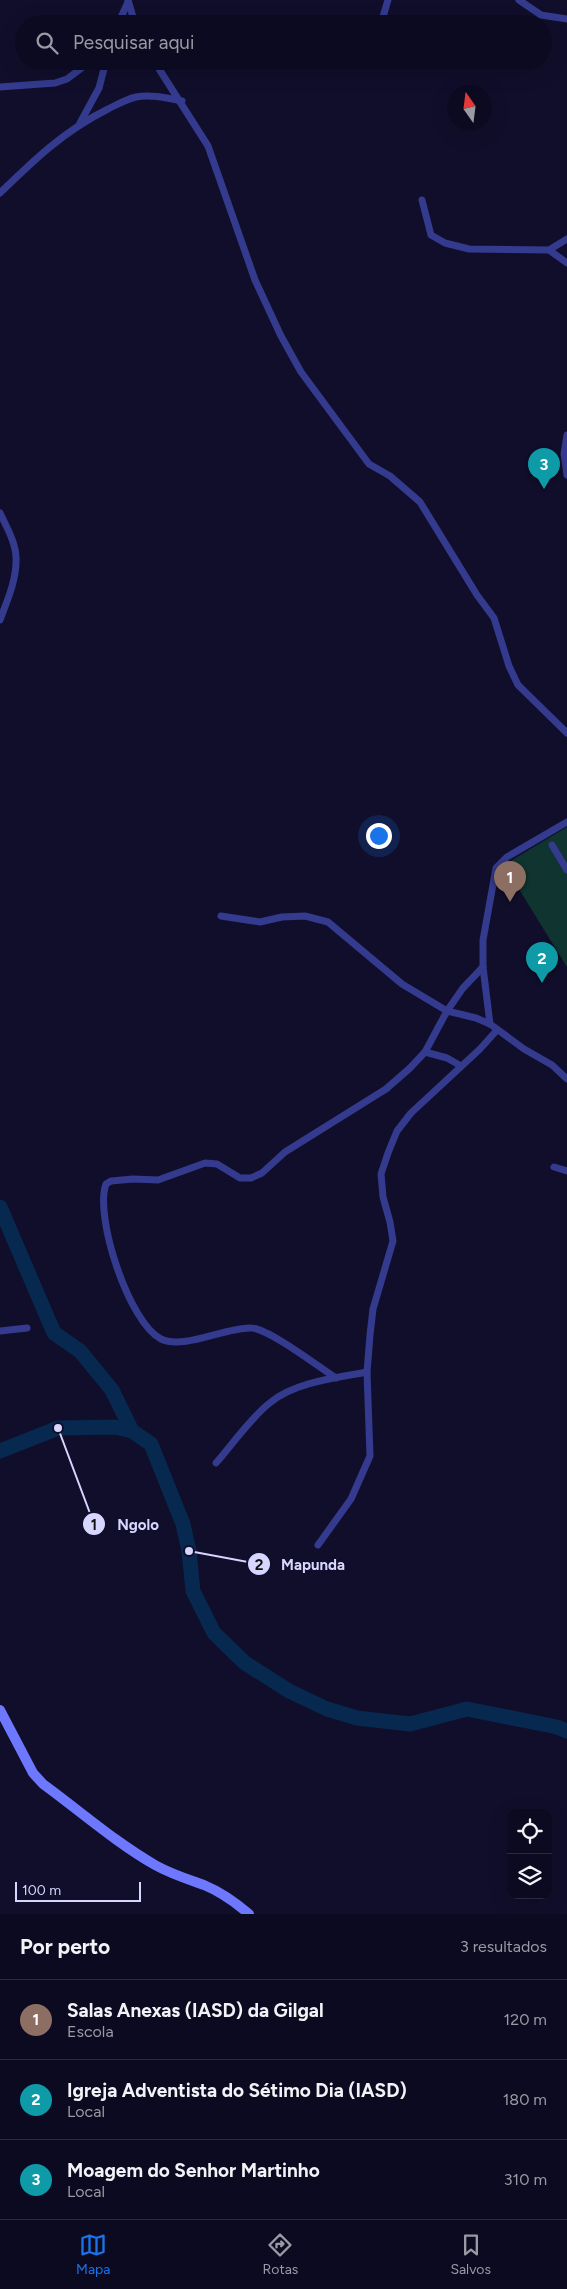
<!DOCTYPE html>
<html lang="pt">
<meta charset="utf-8">
<style>
:root{--surface:#0c0a20;--page:#151329;--text:#f1f3f6;--muted:#9a9aa5;--line:#2c2b3e;--accent:#1a73e8}
body{margin:0;font-family:Figtree,sans-serif;background:var(--page);color:var(--text)}
.controls{position:absolute;right:15px;bottom:15px;display:grid;overflow:hidden;border-radius:10px;box-shadow:0 5px 20px #0002}
.controls button{width:45px;height:45px;display:grid;place-items:center;padding:0;border:0;border-bottom:1px solid var(--line);background:var(--surface);color:var(--text);font:25px sans-serif}
.compass{position:absolute;left:447px;top:85px;width:45px;height:45px;border-radius:50%;background:var(--surface);box-shadow:0 5px 20px #0002;rotate:346deg}
.scale{position:absolute;left:15px;bottom:12px;width:126px;box-sizing:border-box;padding-left:5px;border:2px solid #d7d6ff;border-top:0;font-size:14px;line-height:18px;white-space:nowrap;color:#d7d6ff;-webkit-text-stroke:4px #100e2a;paint-order:stroke}
.you{position:absolute;left:378px;top:835px;width:18px;height:18px;margin:-12px;border:4px solid #fff;border-radius:50%;background:#1a73e8;box-shadow:0 0 0 8px #1a73e833}
.badge{display:grid;place-items:center;width:32px;height:32px;border-radius:50%;background:var(--accent);color:#fff;font-size:16px;font-weight:700}
.pin{position:absolute;translate:-50% -41px;filter:drop-shadow(0 1px 2px #0008)}
.pin::after{content:'';position:absolute;top:26px;width:18px;height:15px;background:inherit;clip-path:polygon(0 0,100% 0,50% 100%)}
.list{margin:0;padding:0;list-style:none}
h2{display:flex;justify-content:space-between;align-items:center;height:65px;margin:0;padding:0 20px;font-size:21px}
h2 small{font-size:16px;font-weight:400;color:var(--muted)}
.list li{display:grid;grid-template-columns:32px 1fr auto;gap:15px;align-items:center;box-sizing:border-box;height:80px;padding:0 20px;border-top:1px solid var(--line)}
.list b{display:block;font-size:19px;white-space:nowrap}
.list p{margin:0;font-size:16px;white-space:nowrap;color:var(--muted)}
.list em{font-size:16px;font-style:normal;color:var(--muted)}
.icon{flex:none;width:28px;height:28px;fill:none;stroke:currentColor;stroke-width:2;stroke-linecap:round;stroke-linejoin:round}
.map{position:relative;flex:none;width:567px;height:1914px;overflow:hidden}
.search{position:absolute;background:var(--surface);box-shadow:0 5px 20px #0002;left:15px;right:15px;top:15px;height:55px;display:flex;align-items:center;gap:12px;box-sizing:border-box;padding:0 18px;border-radius:28px;color:var(--muted);font-size:19px}
.sheet{height:305px;background:var(--surface)}
nav{display:flex;justify-content:space-around;align-items:center;box-sizing:border-box;height:70px;border-top:1px solid var(--line);background:var(--surface);font-size:14px;color:var(--muted)}
nav a{display:grid;justify-items:center;gap:2px}
nav .on{color:var(--accent)}
.map>svg:first-child{display:block}
</style>
<div class="map">
<svg width="567" height="1914" viewBox="0 0 567 1914">
<rect width="100%" height="100%" fill="#100e2a"/>
<!-- green -->
<path fill="#10342f" d="M567 827V967L504 865Z"/>
<g fill="none" stroke-linecap="round" stroke-linejoin="round">
<!-- river -->
<g stroke="#07284f" stroke-width="15">
<path d="M0 1207 54 1333 80 1351 112 1390 132 1431 151 1444 183 1524 189 1551 193 1591 214 1633 245 1663 289 1691 327 1709 357 1718 410 1724 467 1709 557 1727 567 1731"/>
<path d="M0 1451 58 1428 115 1427 132 1431"/>
</g>
<!-- street -->
<g stroke="#343a8d" stroke-width="7">
<path d="M128 0 135 24"/>
<path d="M519 0 541 15 567 19"/>
<path d="M382 20 388 0"/>
<path d="M118 24 128 2"/>
<path d="M154 61 208 146 255 280 281 336 301 372 369 464 390 476 420 502 477 595 494 618 509 666 518 685 567 733"/>
<path d="M0 87 55 83 67 79 91 61"/>
<path d="M80 123 99 88 106 61"/>
<path d="M0 193C35 159 64 131 108 109 116 105 127 99 136 97 151 94 167 98 182 101"/>
<path d="M422 200 431 235 445 243 469 249 549 250 567 239"/>
<path d="M549 250 567 263"/>
<path d="M567 435 564 454 567 475"/>
<path d="M0 513C6 526 16 543 16 558 17 579 7 601 0 620"/>
<path d="M552 845 567 870"/>
<path d="M221 916 260 922 282 917 305 916 328 922 402 984 447 1011 476 1018 490 1024 524 1049 552 1065 567 1079"/>
<path d="M490 1024 483 967V940L496 868 507 857 567 822"/>
<path d="M425 1052 447 1058 461 1066"/>
<path d="M554 1167 567 1171"/>
<path d="M0 1331 27 1328"/>
<path d="M336 1378C319 1367 268 1328 251 1328 226 1327 184 1350 161 1339 129 1323 94 1216 106 1184L111 1181 133 1179 158 1180 205 1163 217 1164 240 1178H251L262 1173 285 1152 386 1089 410 1068 425 1052 447 1011 463 988 483 967"/>
<path d="M216 1463C231 1446 253 1415 271 1402 296 1382 336 1378 367 1372"/>
<path d="M318 1545 351 1499 370 1456 367 1372 370 1335 373 1309 393 1241 390 1222 383 1197 381 1174 388 1153 397 1131 411 1113 480 1049 497 1030"/>
</g>
<!-- secondary -->
<path stroke="#6d78ff" stroke-width="10" d="M0 1710 33 1773 43 1784C80 1811 115 1842 155 1865 171 1874 187 1879 204 1885 221 1892 235 1902 249 1914"/>
</g>
<!-- callouts -->
<path fill="none" stroke="#d7d6ff" stroke-width="2" d="M58 1428L94 1524M189 1551L259 1564"/>
<g fill="#d7d6ff" stroke="#100e2a" stroke-width="2">
<circle cx="58" cy="1428" r="5"/>
<circle cx="189" cy="1551" r="5"/>
<circle cx="94" cy="1524" r="12"/>
<circle cx="259" cy="1564" r="12"/>
</g>
<g font-size="15" text-anchor="middle" font-weight="bold" fill="#111">
<text x="94" y="1530">1</text>
<text x="259" y="1570">2</text>
</g>
<g font-size="15" text-anchor="middle" font-weight="bold" fill="#d7d6ff" stroke="#100e2a" stroke-width="4" stroke-linejoin="round" paint-order="stroke">
<text x="138" y="1530">Ngolo</text>
<text x="313" y="1570">Mapunda</text>
</g>
</svg>
<div class="controls">
<button><svg class="icon" aria-label="locate" viewBox="0 0 24 24"><circle cx="12" cy="12" r="6"/><path d="M12 2v4M12 18v4M2 12h4M18 12h4"/></svg></button>
<button><svg class="icon" aria-label="layers" viewBox="0 0 24 24"><path d="M12 4l9 5-9 5-9-5zM3 14l9 5 9-5"/></svg></button>
</div>
<svg class="compass" viewBox="-18 -18 36 36"><path d="M0-13l5 13h-10z" fill="#e53935"/><path d="M0 13l5-13h-10z" fill="#9a9aa5"/></svg>
<div class="scale">100 m</div>
<div class="you"></div>
<div class="pin badge" style="left:510px;top:902px;background:#8d6e63">1</div>
<div class="pin badge" style="left:542px;top:983px;background:#0f9aa8">2</div>
<div class="pin badge" style="left:544px;top:489px;background:#0f9aa8">3</div>
<div class="search"><svg class="icon" aria-label="search" viewBox="0 0 24 24"><circle cx="10" cy="10" r="6"/><path d="M15 15l6 6"/></svg>Pesquisar aqui</div>
</div>
<section class="sheet">
<h2>Por perto<small>3 resultados</small></h2>
<ul class="list">
<li><span class="badge" style="background:#8d6e63">1</span><div><b>Salas Anexas (IASD) da Gilgal</b><p>Escola</p></div><em>120 m</em></li>
<li><span class="badge" style="background:#0f9aa8">2</span><div><b>Igreja Adventista do Sétimo Dia (IASD)</b><p>Local</p></div><em>180 m</em></li>
<li><span class="badge" style="background:#0f9aa8">3</span><div><b>Moagem do Senhor Martinho</b><p>Local</p></div><em>310 m</em></li>
</ul>
</section>
<nav>
<a class="on"><svg class="icon" aria-label="map" viewBox="0 0 24 24"><path d="M3 6l6-2 6 2 6-2v14l-6 2-6-2-6 2zM9 4v14M15 6v14"/></svg>Mapa</a>
<a><svg class="icon" aria-label="directions" viewBox="0 0 24 24"><path d="M12 3l9 9-9 9-9-9zM9 14v-3h6M13 9l2 2-2 2"/></svg>Rotas</a>
<a><svg class="icon" aria-label="saved" viewBox="0 0 24 24"><path d="M7 4h10v16l-5-4-5 4z"/></svg>Salvos</a>
</nav>
